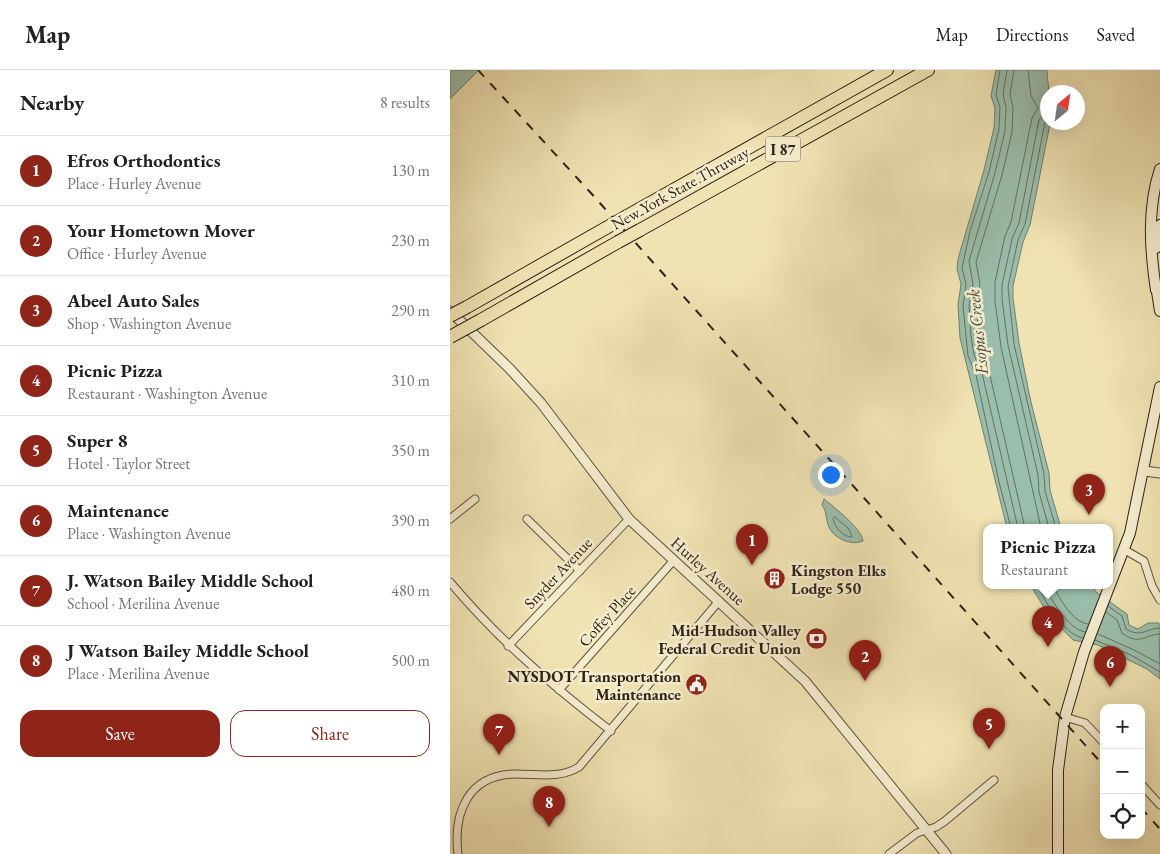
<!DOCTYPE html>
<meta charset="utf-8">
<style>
:root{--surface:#fff;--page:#f2f2f2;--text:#202124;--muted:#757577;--line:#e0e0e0;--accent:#8f2418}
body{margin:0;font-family:"EB Garamond",serif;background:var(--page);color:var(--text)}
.controls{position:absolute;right:15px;bottom:15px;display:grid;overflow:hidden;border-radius:10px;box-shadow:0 5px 20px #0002}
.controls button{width:45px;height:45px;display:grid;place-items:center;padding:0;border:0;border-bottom:1px solid var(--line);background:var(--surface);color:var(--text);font:25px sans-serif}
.compass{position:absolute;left:590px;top:15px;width:45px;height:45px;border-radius:50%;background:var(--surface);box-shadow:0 5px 20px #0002;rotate:29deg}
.you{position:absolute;left:380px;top:404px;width:18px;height:18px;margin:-12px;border:4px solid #fff;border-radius:50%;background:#1a73e8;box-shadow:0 0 0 8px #1a73e833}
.badge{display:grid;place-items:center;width:32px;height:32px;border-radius:50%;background:var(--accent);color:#fff;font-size:16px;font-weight:700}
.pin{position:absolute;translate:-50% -41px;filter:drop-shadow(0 1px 2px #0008)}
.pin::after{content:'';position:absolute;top:26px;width:18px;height:15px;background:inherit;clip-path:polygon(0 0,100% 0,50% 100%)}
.popup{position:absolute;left:533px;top:454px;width:130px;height:65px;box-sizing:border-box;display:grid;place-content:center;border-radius:10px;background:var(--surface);filter:drop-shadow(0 1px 4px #0005);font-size:16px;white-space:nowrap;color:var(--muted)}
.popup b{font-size:19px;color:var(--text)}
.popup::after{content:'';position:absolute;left:50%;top:100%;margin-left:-10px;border:10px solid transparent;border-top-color:var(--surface)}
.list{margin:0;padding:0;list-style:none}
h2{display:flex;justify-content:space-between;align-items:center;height:65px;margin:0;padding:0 20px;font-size:21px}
h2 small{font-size:16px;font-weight:400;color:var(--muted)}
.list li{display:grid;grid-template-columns:32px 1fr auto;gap:15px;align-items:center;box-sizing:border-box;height:70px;padding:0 20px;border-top:1px solid var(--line)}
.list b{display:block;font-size:19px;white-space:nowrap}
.list p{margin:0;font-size:16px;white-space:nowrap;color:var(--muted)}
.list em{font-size:16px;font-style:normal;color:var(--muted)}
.actions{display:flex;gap:10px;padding:15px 20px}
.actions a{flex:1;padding:11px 0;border:1px solid var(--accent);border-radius:15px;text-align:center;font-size:18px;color:var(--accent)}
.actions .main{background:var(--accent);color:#fff}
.icon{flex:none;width:28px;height:28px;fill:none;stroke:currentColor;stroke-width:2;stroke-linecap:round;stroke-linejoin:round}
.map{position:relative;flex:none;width:710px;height:784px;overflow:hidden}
header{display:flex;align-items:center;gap:30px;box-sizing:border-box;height:70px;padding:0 25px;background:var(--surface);border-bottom:1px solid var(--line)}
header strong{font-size:24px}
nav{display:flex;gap:28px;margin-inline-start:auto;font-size:18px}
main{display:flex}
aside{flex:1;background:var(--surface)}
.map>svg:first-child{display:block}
</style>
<header>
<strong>Map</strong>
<nav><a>Map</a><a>Directions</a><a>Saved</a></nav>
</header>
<main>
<aside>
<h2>Nearby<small>8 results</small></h2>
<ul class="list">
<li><span class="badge">1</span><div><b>Efros Orthodontics</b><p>Place · Hurley Avenue</p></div><em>130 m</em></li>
<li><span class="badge">2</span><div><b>Your Hometown Mover</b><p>Office · Hurley Avenue</p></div><em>230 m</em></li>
<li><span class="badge">3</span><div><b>Abeel Auto Sales</b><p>Shop · Washington Avenue</p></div><em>290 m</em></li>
<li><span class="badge">4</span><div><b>Picnic Pizza</b><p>Restaurant · Washington Avenue</p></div><em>310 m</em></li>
<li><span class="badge">5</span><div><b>Super 8</b><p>Hotel · Taylor Street</p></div><em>350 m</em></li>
<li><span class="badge">6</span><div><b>Maintenance</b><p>Place · Washington Avenue</p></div><em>390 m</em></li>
<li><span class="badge">7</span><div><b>J. Watson Bailey Middle School</b><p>School · Merilina Avenue</p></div><em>480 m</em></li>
<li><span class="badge">8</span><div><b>J Watson Bailey Middle School</b><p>Place · Merilina Avenue</p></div><em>500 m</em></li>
</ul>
<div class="actions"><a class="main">Save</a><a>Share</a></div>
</aside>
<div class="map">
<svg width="710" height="784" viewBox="0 0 710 784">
<rect width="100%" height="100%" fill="#f0e3b3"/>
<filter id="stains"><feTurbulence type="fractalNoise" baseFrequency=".004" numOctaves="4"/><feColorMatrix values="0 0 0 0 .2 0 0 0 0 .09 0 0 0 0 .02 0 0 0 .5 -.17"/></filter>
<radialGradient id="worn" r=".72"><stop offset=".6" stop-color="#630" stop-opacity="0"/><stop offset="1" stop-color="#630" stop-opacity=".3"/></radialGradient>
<!-- water -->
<g fill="#9abeab" stroke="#6e8070">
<path d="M0 0H29L0 29Z"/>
<path d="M546 0H597V2L599 22H598V52L600 54 580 155 573 172 563 216V228L569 273 580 328 599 403 600 420 611 458H557L510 268 508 235 511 214 507 199 508 189 534 100 544 58 545 38 541 26Z"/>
<path d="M374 429C384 437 412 459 413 471 402 476 384 469 379 457 376 451 377 441 372 435Z"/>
<path d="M581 516H642L646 522 677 544 679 555 688 559 698 553H709L710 609 697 599 648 575 623 570 598 544Z"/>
</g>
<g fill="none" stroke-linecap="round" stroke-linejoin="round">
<!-- shore -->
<g stroke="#647062" stroke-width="1">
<path d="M550 0 546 25 550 37 549 59 539 102 520 161 512 198 516 214 513 236 518 286 526 305 549 412 561 458"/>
<path d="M557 0 553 24 556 37 555 61 545 103 519 191 523 214 519 236 521 266 524 285 532 303 568 458"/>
<path d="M564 0 560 24 563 38 562 62 552 105 526 192 530 214 527 237 528 265 531 283 539 301 575 458"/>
<path d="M578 0 581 26 588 38 582 48 561 152 555 166 545 212V231L551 277 591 458"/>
<path d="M598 42 589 50 569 153 562 169 552 215V229L558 275 588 405 589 422 599 458"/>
<path d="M598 48 595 52 575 154 568 170 558 217 564 274 594 404 595 421 606 458"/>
<path d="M385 447 399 459 402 467C393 467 385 458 383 449Z"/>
<path d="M587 516C596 532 613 564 633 568"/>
<path d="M594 516C602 530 618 559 635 562"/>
<path d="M603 516C610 529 622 552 638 554"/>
<path d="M658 536 672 546 676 559C692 568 694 559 710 558"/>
<path d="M656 542 667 550 672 563C690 576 693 565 710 564"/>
<path d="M648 564 684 580 710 594"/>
<path d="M645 570 681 585 710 602"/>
</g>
<defs>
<g id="minor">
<path d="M0 449 25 429"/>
<path d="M77 449 130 501"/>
<path d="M675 480 694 491 702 516 710 530"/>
<path d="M0 512C49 570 101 615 161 661"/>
<path d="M58 576 179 449"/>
<path d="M109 620 224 490"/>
<path d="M615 647 635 653 654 673"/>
<path d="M691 714 710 735"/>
<path d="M8 784C3 743 18 704 66 704 88 704 109 709 129 697L269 531"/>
<path d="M439 784 467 763 486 757 495 751 544 710"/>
</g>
<g id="tertiary">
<path d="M0 241 59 298 91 333 179 449 355 611 496 784"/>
<path d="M694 401 710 403"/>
</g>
<g id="secondary">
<path d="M706 178 710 155"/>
<path d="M706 215 710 241"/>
<path d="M706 220C700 180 697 138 710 99"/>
<path d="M608 784V700L615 647 634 582 680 463 710 317"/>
</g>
<g id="motorway">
<path d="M177 146 437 0"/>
<path d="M190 160 478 0"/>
<path d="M17 237 156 158"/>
<path d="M31 250 168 172"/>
</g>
</defs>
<!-- minor casing -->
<use href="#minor" stroke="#5e523f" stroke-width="9"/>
<!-- tertiary casing -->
<use href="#tertiary" stroke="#5e523f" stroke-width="11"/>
<!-- secondary casing -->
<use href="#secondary" stroke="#2d2218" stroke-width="12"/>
<!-- motorway casing -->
<use href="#motorway" stroke="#2d2218" stroke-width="14"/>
<!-- minor -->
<use href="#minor" stroke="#f5edce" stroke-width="7"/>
<!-- tertiary -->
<use href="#tertiary" stroke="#f5edce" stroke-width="9"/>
<!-- secondary -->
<use href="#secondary" stroke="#f5edce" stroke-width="10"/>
<!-- motorway -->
<use href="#motorway" stroke="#f0e3b3" stroke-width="12"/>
<!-- rail -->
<g stroke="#2d2218" stroke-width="2" stroke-dasharray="9 9" stroke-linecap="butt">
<path d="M28 0 140 122 654 696"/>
<path d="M691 738 710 759"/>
</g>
<defs>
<g id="motorway-bridge">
<path d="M156 158 177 146"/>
<path d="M168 172 190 160"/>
<path d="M0 246 17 237"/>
<path d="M0 267 31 250"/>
</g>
</defs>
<!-- motorway-bridge casing -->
<use href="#motorway-bridge" stroke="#2d2218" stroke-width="14" stroke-linecap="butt"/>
<!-- motorway-bridge -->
<use href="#motorway-bridge" stroke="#f0e3b3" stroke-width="12"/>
</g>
<!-- icons -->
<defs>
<symbol id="building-disc" viewBox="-11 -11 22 22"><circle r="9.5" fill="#8f2418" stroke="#f5edce"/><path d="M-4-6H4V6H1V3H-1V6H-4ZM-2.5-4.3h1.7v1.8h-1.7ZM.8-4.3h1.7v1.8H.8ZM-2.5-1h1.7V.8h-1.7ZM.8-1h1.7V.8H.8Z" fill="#fff"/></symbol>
<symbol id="bank-disc" viewBox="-11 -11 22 22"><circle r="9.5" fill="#8f2418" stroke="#f5edce"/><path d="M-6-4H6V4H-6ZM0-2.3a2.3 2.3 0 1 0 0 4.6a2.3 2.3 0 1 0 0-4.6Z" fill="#fff"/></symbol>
<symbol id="civic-disc" viewBox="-11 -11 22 22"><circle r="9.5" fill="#8f2418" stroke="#f5edce"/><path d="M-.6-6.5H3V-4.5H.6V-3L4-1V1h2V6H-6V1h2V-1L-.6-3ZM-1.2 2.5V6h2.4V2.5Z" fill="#fff"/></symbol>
</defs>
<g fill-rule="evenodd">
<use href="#building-disc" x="312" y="496" width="25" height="25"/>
<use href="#bank-disc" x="354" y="556" width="25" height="25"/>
<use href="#civic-disc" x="234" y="602" width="25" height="25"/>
</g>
<g text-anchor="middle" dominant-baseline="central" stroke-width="5" stroke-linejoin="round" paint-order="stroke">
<!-- shield labels -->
<rect fill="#f5edce" stroke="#695f4f" stroke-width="1" x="315.5" y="66.5" width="35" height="25" rx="4"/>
<g font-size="15" font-weight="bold" fill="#2d2218">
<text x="333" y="79">I 87</text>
</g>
<!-- street labels -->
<g font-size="16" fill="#2d2218" stroke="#f5edce">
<text transform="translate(230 118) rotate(-29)">New York State Thruway</text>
<text transform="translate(258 501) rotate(42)">Hurley Avenue</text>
<text transform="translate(108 503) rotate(-47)">Snyder Avenue</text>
<text transform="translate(157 546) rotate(-48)">Coffey Place</text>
</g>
<!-- poi labels -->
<g font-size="16" font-weight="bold" fill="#2d2218" stroke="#f5edce" text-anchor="end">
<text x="341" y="500" text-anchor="start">Kingston Elks<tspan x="341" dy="18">Lodge 550</tspan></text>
<text x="351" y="560">Mid-Hudson Valley<tspan x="351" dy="18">Federal Credit Union</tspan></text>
<text x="231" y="606">NYSDOT Transportation<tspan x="231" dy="18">Maintenance</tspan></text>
</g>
<!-- water labels -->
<g font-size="18" font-style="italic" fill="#4e5144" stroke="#f5edce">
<text transform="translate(527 262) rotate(-96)">Esopus Creek</text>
</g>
</g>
<rect width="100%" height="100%" filter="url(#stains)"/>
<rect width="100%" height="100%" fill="url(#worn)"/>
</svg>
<div class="controls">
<button>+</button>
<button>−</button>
<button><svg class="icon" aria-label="locate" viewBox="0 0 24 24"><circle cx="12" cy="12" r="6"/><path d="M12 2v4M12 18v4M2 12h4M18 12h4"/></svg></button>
</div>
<svg class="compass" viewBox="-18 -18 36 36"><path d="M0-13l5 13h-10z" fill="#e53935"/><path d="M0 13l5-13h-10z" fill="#757577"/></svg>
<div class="you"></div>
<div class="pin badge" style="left:302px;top:495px">1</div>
<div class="pin badge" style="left:415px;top:611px">2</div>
<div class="pin badge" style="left:639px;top:445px">3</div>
<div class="pin badge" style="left:598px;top:577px">4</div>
<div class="popup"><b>Picnic Pizza</b>Restaurant</div>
<div class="pin badge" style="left:539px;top:679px">5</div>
<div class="pin badge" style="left:660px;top:617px">6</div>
<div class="pin badge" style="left:49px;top:685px">7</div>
<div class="pin badge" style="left:99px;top:757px">8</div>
</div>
</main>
